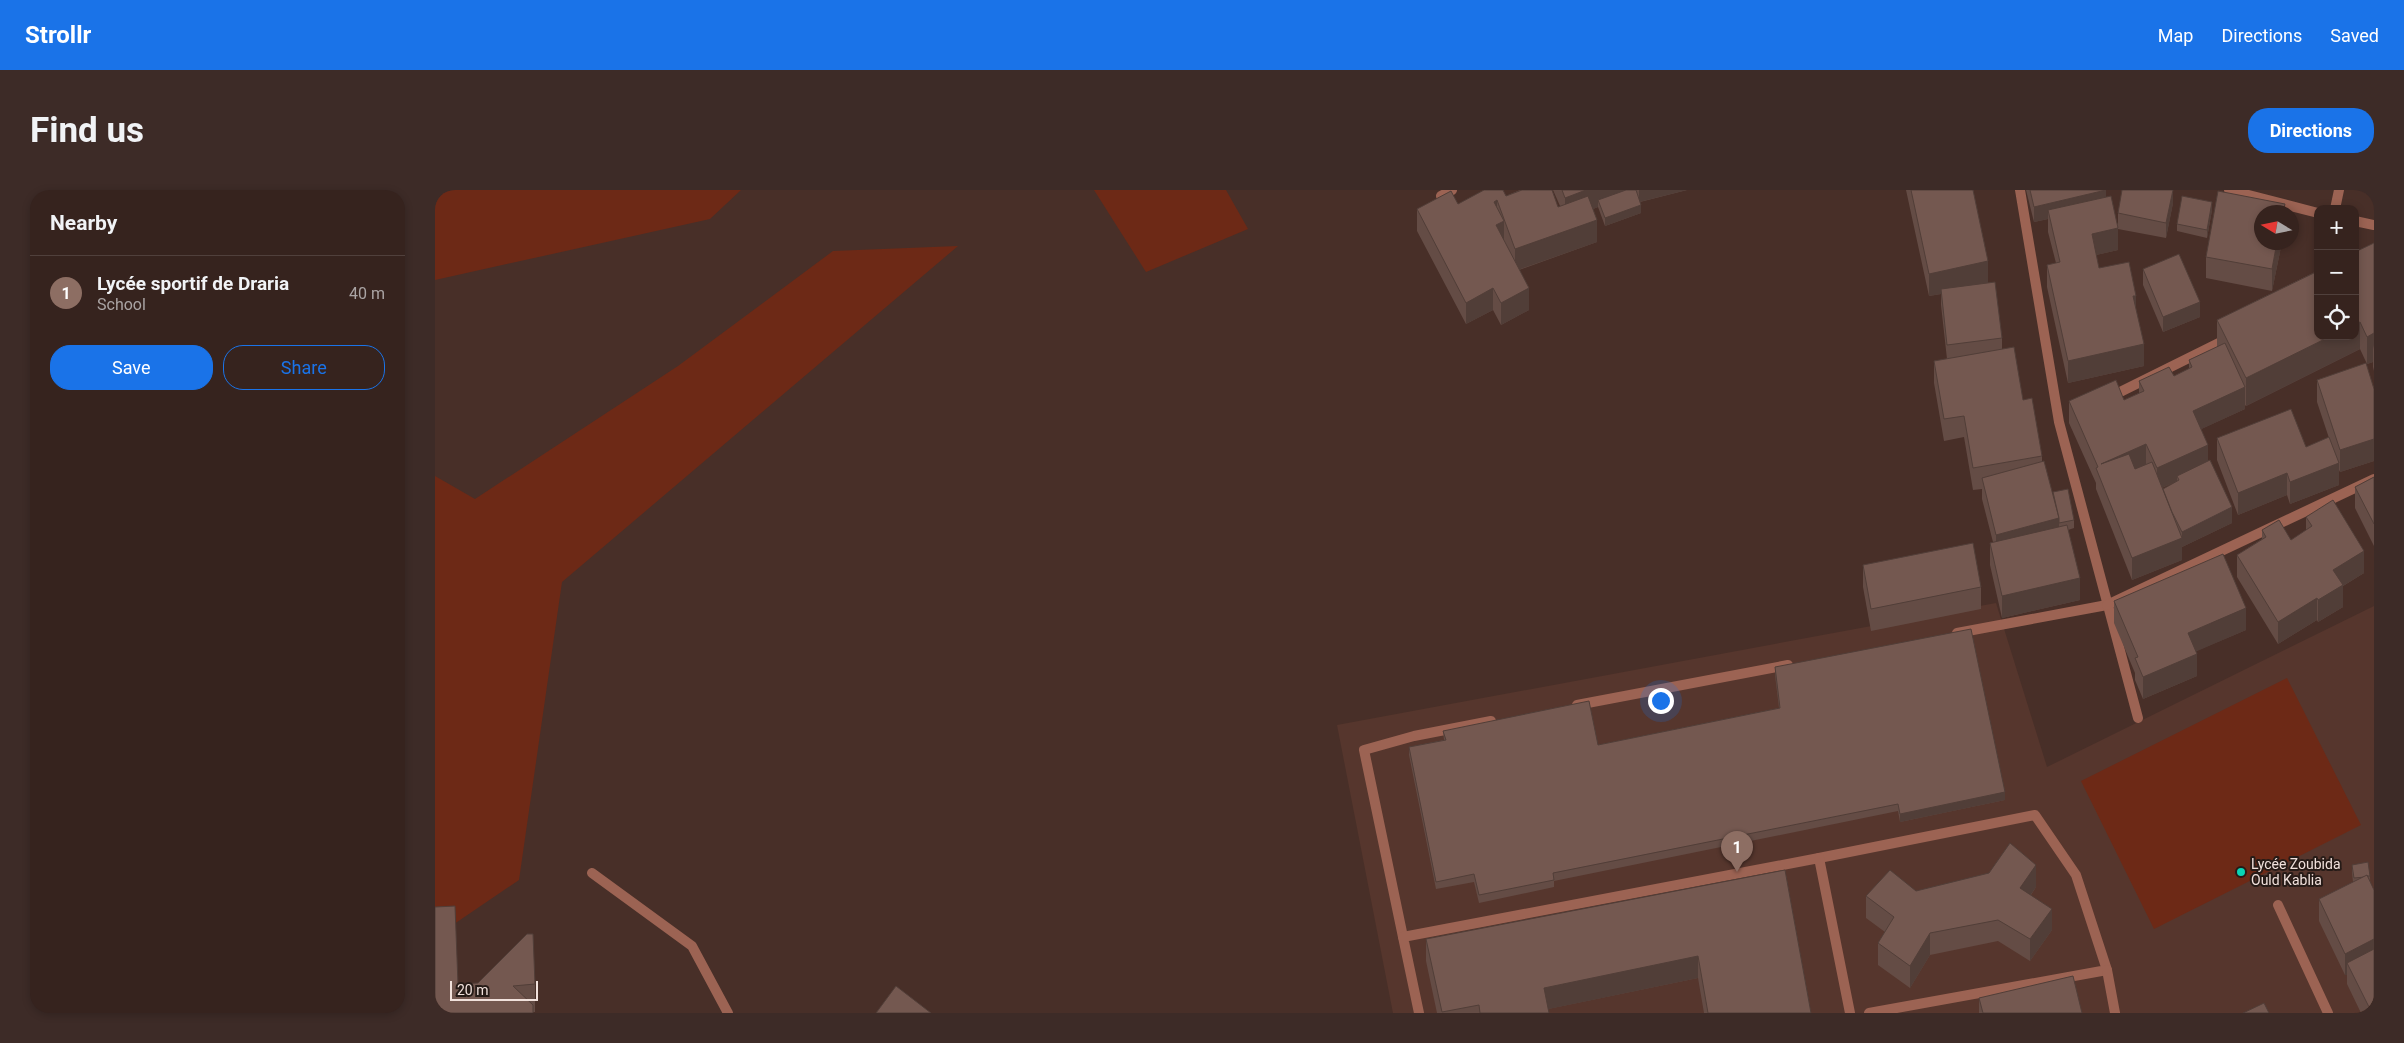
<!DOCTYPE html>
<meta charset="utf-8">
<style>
:root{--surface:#36231e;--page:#3d2b27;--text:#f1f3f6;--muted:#aaa4a4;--line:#50403c;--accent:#1a73e8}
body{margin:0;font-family:Roboto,sans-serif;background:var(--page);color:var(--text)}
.controls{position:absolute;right:15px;top:15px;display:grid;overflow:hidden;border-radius:10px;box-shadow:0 2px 8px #0003}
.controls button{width:45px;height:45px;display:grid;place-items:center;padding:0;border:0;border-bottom:1px solid var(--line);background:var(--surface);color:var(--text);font:25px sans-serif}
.compass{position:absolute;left:1819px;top:15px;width:45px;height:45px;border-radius:50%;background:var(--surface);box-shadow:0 2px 8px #0003;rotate:280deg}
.scale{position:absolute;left:15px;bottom:12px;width:88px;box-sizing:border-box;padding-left:5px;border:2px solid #f1e1dc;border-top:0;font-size:14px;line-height:18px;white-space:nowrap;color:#f1e1dc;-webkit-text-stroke:4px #261b17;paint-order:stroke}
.you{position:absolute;left:1225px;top:510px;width:18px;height:18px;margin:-12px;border:4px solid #fff;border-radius:50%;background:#1a73e8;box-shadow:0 0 0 8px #1a73e833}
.badge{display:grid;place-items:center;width:32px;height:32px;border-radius:50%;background:var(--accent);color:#fff;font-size:16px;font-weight:700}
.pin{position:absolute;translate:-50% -41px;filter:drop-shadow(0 1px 2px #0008)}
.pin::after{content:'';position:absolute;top:26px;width:18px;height:15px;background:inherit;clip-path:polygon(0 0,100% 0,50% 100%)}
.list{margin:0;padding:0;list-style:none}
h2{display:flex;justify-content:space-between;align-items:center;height:65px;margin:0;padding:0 20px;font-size:21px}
h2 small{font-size:16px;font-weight:400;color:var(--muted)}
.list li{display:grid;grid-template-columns:32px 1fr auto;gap:15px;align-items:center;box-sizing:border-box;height:75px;padding:0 20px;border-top:1px solid var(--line)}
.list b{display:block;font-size:19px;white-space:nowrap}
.list p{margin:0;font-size:16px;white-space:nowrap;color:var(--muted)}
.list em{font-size:16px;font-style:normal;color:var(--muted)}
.actions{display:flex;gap:10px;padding:15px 20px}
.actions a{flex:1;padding:11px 0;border:1px solid var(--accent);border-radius:20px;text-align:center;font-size:18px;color:var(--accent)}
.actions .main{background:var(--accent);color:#fff}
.icon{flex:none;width:28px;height:28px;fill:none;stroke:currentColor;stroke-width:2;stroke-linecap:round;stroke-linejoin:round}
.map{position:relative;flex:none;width:1939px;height:823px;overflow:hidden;border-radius:20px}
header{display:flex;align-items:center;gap:30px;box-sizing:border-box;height:70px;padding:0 25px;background:var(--accent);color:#fff}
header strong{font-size:24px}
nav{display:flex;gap:28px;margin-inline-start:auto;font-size:18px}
.intro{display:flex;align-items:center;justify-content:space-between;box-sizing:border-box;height:120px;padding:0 30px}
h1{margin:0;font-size:35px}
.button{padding:12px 22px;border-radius:20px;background:var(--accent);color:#fff;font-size:18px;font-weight:700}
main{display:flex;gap:30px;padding:0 30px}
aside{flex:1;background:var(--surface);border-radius:20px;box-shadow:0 2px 8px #0003}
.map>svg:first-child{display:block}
</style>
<header>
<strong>Strollr</strong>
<nav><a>Map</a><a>Directions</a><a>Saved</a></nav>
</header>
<div class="intro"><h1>Find us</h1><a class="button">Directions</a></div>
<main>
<aside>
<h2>Nearby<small></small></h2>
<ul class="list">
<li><span class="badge" style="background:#8d6e63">1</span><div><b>Lycée sportif de Draria</b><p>School</p></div><em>40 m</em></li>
</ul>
<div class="actions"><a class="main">Save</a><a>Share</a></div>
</aside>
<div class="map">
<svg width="1939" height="823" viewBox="0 0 1939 823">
<rect width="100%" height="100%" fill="#482f28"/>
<!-- built -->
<path fill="#56362d" d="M1561 413 1612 577 1939 416V823H958L902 535Z"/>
<!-- green -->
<g fill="#6d2916">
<path d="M0 0H306L275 29 0 90Z"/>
<path d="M659 0H791L813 39 711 82Z"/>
<path d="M523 56 127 392 84 690 0 747V286L40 309 243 176 398 61Z"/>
<path d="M1852 488 1926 635 1719 739 1646 591Z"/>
</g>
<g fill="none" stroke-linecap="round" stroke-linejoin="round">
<!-- lane -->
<g stroke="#9c6353" stroke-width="10">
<path d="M1522 443 1672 415"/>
<path d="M1142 515 1353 475"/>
<path d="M1384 668 1600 625 1641 685 1672 780 1434 823"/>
<path d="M1843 715 1893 823"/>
<path d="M968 747 929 560 979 546 1056 531"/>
<path d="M1672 780 1680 823"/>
<path d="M984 823 968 747 1384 668 1415 823"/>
</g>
<!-- street -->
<g stroke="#9c6353" stroke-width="10">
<path d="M1585 0 1624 232 1703 528"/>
<path d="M1794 0 1883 23"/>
<path d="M1006 6 1017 0"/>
<path d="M1900 19 1904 0"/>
<path d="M1920 31 1939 35"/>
<path d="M1675 207 1794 148"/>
<path d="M1672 415 1939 289"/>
<path d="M157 683 257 756 293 823"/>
</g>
</g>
<!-- wall -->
<g fill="#644c45" fill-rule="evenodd">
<path d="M1085 0H1117L1123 17 1125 16 1118 0H1252L1205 12 1206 23 1170 36 1163 17 1158 19 1162 52 1084 80 1094 120 1066 135 1058 120 1031 134 982 41V19L1023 14 1071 6Z"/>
<path d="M1471 0H1538L1553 93 1548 94 1567 148V159L1588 210 1607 266V272L1618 305 1639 330V338L1633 340 1645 410 1567 428 1555 375V353L1558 352 1547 309V299L1538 300 1529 247 1509 251 1499 193V171L1512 169 1506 115V104L1494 106Z"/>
<path d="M1591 0H1671V7L1683 35V23L1738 0V13L1731 48 1683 39V60L1661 65 1664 78 1701 120 1709 176 1633 193 1612 97V75L1621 73 1613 42V29L1599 32Z"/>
<path d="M1777 20 1772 48 1742 41V34Z"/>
<path d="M1850 22 1847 52 1837 101 1771 88V67Z"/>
<path d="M1939 53V181L1938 177V172L1932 174 1925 159 1811 216 1810 215V219L1766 239 1773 271 1797 333 1747 357V370L1697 390 1661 299V293L1634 233V211L1689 210 1704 203V191L1739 186 1754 179V170L1782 157V130ZM1742 291 1728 299 1727 298Z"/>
<path d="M1708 79 1765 127 1728 142 1708 95Z"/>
<path d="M1882 190 1939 199V271L1905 282 1904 280V295L1855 314 1852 305 1803 325 1782 270V248L1871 257 1894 248 1882 212Z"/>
<path d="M1939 287V356L1920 318V297Z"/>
<path d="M1871 327 1929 383 1908 396V417L1883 432 1882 430 1843 454 1802 387V365L1827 349V340L1856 350 1871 340Z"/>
<path d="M1428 375 1546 397V419L1436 441 1428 397Z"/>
<path d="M1679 411 1811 440 1761 461 1762 486 1708 509 1700 490V483L1679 433Z"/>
<path d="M1340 477 1570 610 1465 632 1463 621 1119 691V697L1044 713 1039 692 1001 699 974 565V557L1009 550 1008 541 1163 555 1344 518 1340 485Z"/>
<path d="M1917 675 1935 686 1939 823H1926L1912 794V785H1910L1884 731V709L1918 692 1917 683Z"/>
<path d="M1350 680 1376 823H1269L1263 788 1113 819 1114 823H1002L991 771V749Z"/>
<path d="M1601 697 1596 705 1617 740 1595 771 1563 751 1495 765 1475 798 1443 775V753L1450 742 1431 728V706L1481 701Z"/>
<path d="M23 794H100V822H98Z"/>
<path d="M1544 808 1647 823H1544Z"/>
</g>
<!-- shaded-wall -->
<g fill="#513e38">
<path d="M1151 0H1197L1163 10V17L1130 30V8Z"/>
<path d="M1204 0H1252L1204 12Z"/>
<path d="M1671 0V16L1613 20V29L1599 32V17Z"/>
<path d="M1738 0V13L1731 48V33Z"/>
<path d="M1062 10V32L1059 12Z"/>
<path d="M1777 12V20L1772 48V40Z"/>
<path d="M1206 15V23L1170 36V28Z"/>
<path d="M1162 30V52L1080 81V59Z"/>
<path d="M1069 31V53L1061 35Z"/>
<path d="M1683 38V60L1657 66V44Z"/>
<path d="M1842 52H1847L1837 101V79Z"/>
<path d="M1553 71V93L1506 103V99V104L1494 106V84Z"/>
<path d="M1058 98V120L1031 134V113Z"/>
<path d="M1094 98V120L1066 135V113Z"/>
<path d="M1698 106H1701V127Z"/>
<path d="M1765 112V127L1728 142V127Z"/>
<path d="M1925 132V159L1811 216V188L1896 146H1920V134Z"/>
<path d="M1939 143V159L1938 155V172L1932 174V147Z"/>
<path d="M1709 154V176L1633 193V171Z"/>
<path d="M1810 197V219L1758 243V221Z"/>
<path d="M1939 249V271L1905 282V260Z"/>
<path d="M1711 254V276L1668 296 1666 274Z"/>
<path d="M1773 255V277L1742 286V291L1722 300V278Z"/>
<path d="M1904 273V295L1855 314V292Z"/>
<path d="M1852 283V305L1803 325V303Z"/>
<path d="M1797 317V333L1747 357V370L1697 390V368L1747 348V342Z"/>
<path d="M1624 328V350L1561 367V345Z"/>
<path d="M1929 361V383L1908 396V417L1883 432V410L1898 380Z"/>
<path d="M1645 388V410L1567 428V406Z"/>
<path d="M1882 408V430L1843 454V432Z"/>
<path d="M1811 418V440L1753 465V443Z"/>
<path d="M1762 464V486L1708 509V487Z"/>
<path d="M1570 602V610L1465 632V624Z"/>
<path d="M1601 675V697L1585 720V698Z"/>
<path d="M1617 719V740L1595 771V749Z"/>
<path d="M1495 743V765L1475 798V776Z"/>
<path d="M1939 749V771L1912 773V785H1910V764Z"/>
<path d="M1263 766V788L1109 820V798Z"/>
</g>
<!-- building -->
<g fill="#745850" stroke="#513e38">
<path d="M1049 0H1068L1071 6 1087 0H1117L1123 17 1153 6 1162 30 1080 59 1062 10 1059 12 1069 31 1061 35 1094 98 1066 113 1058 98 1031 113 982 19 1016 1 1023 14Z"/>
<path d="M1127 0H1151L1130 8Z"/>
<path d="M1191 0H1201L1206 15 1170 28 1163 10Z"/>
<path d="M1476 0H1538L1553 71 1494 84Z"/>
<path d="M1595 0H1671L1599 17Z"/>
<path d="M1687 0H1738L1731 33 1683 23Z"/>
<path d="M1783 1 1850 14 1848 22H1826V52H1842L1837 79 1771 67Z"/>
<path d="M1676 6 1683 38 1657 44 1664 78 1694 72 1701 106H1698L1709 154 1633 171 1612 75 1625 72 1613 20Z"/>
<path d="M1747 6 1777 12 1772 40 1742 34Z"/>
<path d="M1939 53V143L1932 147 1925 132 1920 134V62Z"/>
<path d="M1744 64 1765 112 1728 127 1708 79Z"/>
<path d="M1883 81V146H1896L1811 188 1782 130Z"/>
<path d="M1560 92 1567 148 1512 155 1506 99Z"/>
<path d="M1790 153 1810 197 1758 221 1773 255 1722 278 1711 254 1666 274 1694 264 1700 279 1717 272 1747 348 1697 368 1661 278 1663 277 1634 211 1681 190 1689 210 1709 201 1704 191 1734 177 1739 186 1757 177 1754 170Z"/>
<path d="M1579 157 1588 210 1597 208 1607 266 1538 278 1529 226 1509 229 1499 171Z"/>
<path d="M1931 173 1939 199V249L1905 260 1882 190Z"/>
<path d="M1856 219 1871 257 1894 247 1904 273 1855 292 1852 283 1803 303 1782 248Z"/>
<path d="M1775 270 1797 317 1747 342 1737 322 1728 299 1744 290 1742 286Z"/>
<path d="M1609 271 1624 328 1561 345 1547 288Z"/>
<path d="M1939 287V334L1920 297Z"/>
<path d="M1633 299 1639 330 1624 333V328L1618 302Z"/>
<path d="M1898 310 1929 361 1898 380 1908 395 1883 410 1882 408 1843 432 1802 365 1831 347 1827 340 1844 330 1856 350 1877 336 1871 327Z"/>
<path d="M1632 335 1645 388 1567 406 1555 353Z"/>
<path d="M1538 353 1546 397 1436 419 1428 375Z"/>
<path d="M1788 364 1811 418 1753 443 1762 464 1708 487 1700 468 1703 467 1679 411Z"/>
<path d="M1536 439 1570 602 1465 624 1463 614 1118 683 1119 690 1044 705 1039 684 1001 692 974 557 1011 550 1008 541 1154 511 1163 555 1345 518 1340 477Z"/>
<path d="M1575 653 1601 675 1585 698 1617 719 1595 749 1563 730 1495 743 1475 776 1443 753 1459 727 1431 706 1455 680 1481 701 1554 683Z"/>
<path d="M1933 672 1935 686H1932V685L1930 687 1919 688 1917 675Z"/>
<path d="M1350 680 1376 823H1273L1263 766 1109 798 1114 823H1045L1044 815 1007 822 991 749Z"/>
<path d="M1932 685 1939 700V749L1910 764 1884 709Z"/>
<path d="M20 716 23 794 43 793 92 744H98L100 794 78 796 98 815V823H0V717Z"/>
<path d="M1939 759V823H1937L1912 773Z"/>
<path d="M1638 786 1647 823H1548L1544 808Z"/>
<path d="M461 796 496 823H441Z"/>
<path d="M1829 813 1834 823H1808Z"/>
</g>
<!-- markers -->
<circle fill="#09d5b5" stroke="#261b17" stroke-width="2" cx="1806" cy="682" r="5"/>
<g text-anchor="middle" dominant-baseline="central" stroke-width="4" stroke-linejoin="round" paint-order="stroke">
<!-- poi labels -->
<g font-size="14" fill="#f1e1dc" stroke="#261b17" text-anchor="start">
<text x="1816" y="674">Lycée Zoubida<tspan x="1816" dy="16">Ould Kablia</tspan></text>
</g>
</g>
</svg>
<div class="controls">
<button>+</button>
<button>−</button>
<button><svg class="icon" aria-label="locate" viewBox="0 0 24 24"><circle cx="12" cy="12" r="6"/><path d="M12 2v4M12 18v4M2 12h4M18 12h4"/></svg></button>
</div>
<svg class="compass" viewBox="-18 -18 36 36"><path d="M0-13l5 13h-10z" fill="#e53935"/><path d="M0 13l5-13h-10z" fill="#aaa4a4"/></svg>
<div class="scale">20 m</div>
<div class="you"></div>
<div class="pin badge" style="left:1302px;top:682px;background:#8d6e63">1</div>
</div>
</main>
